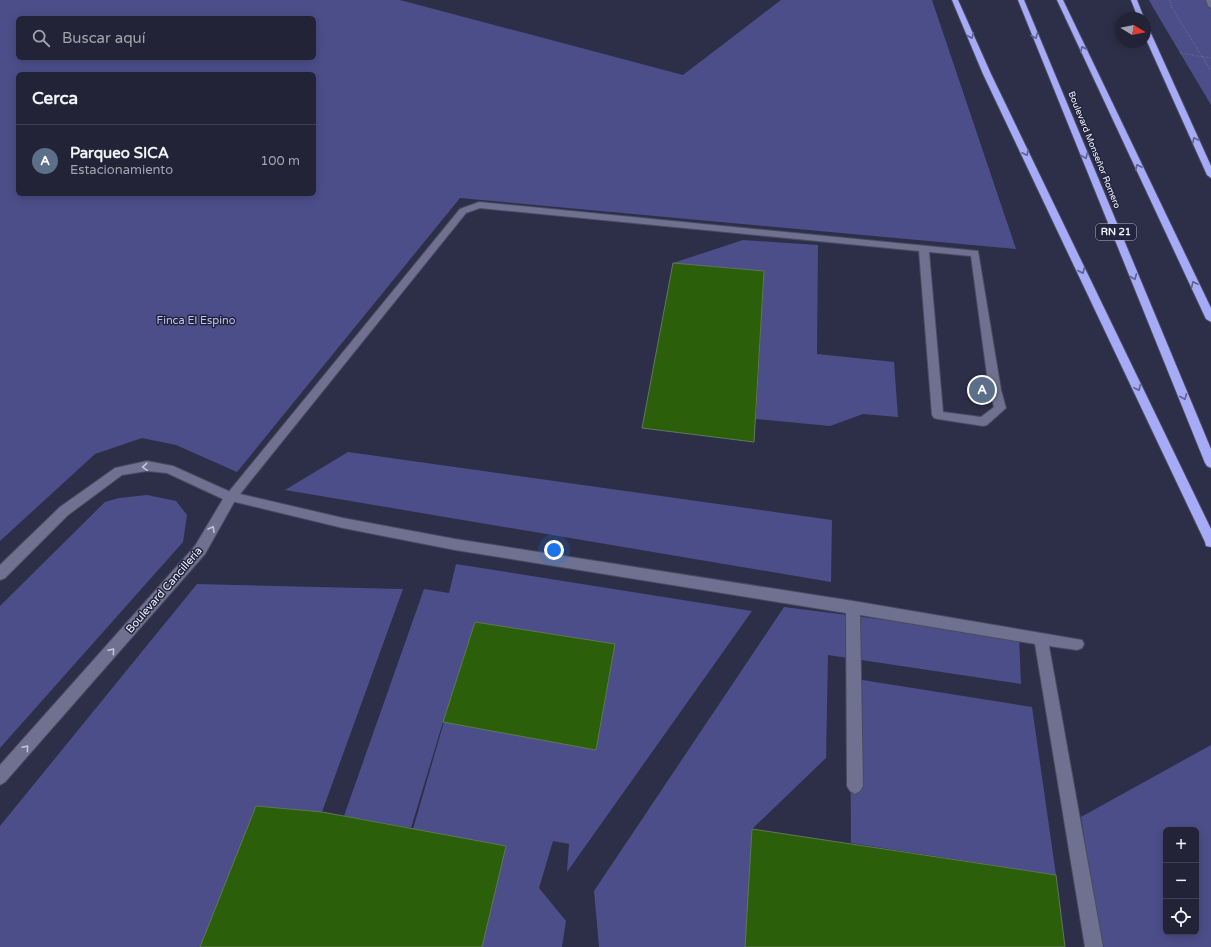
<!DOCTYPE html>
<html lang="es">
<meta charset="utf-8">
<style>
:root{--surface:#222337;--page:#2a2b3f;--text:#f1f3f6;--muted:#a2a4ad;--line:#3f4052;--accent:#7dd154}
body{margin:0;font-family:"Varela Round",sans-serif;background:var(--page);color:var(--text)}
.controls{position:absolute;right:12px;bottom:12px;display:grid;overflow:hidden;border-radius:6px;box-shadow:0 2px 10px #0003}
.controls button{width:36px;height:36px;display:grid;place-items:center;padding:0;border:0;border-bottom:1px solid var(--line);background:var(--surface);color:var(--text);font:20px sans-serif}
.compass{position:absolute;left:1115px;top:12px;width:36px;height:36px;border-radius:50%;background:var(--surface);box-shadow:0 2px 10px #0003;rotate:100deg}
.you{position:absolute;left:554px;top:550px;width:14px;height:14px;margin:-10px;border:3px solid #fff;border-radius:50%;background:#1a73e8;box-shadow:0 0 0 6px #1a73e833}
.badge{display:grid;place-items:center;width:26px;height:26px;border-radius:50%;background:var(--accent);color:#fff;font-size:13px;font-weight:700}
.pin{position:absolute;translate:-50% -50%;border:2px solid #fff;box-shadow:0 1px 4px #0006}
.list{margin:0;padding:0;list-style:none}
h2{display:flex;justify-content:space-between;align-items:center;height:52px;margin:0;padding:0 16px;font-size:17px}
h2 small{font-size:13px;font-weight:400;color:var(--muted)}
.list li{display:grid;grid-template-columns:26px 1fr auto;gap:12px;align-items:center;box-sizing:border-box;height:72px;padding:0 16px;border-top:1px solid var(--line)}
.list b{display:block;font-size:15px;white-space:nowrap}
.list p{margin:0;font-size:13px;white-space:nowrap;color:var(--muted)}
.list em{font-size:13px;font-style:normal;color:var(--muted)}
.icon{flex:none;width:22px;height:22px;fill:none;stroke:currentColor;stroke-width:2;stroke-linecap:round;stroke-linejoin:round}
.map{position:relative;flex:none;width:1211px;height:947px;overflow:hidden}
.search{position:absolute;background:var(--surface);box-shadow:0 2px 10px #0003;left:16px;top:16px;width:300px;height:44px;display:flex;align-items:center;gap:10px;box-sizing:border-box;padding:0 14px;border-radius:6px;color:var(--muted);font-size:15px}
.panel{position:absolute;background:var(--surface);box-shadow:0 2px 10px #0003;left:16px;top:72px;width:300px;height:124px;border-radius:6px}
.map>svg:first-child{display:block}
</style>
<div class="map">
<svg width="1211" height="947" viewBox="0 0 1211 947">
<rect width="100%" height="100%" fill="#2d2f49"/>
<!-- green -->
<g fill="#4c4e89" fill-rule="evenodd">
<path d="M0 0H400L683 75 781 0H932L1016 249 460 198 237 472 176 445 142 438 95 454 0 541ZM18 18H314V58H18ZM18 74H314V194H18Z"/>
<path d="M1149 0H1211V105L1154 9Z"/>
<path d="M743 240 818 245 817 354 894 362 898 417 863 414 830 426 756 419 764 271 673 263Z"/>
<path d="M348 452 832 520 831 582 285 490Z"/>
<path d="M147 495 176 501 187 515 183 542 0 748V606L105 502 119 498Z"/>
<path d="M456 564 752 611 567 872 569 844 553 841 539 888 566 921 562 947H482L506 846 413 829 444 722 596 750 615 644 475 622 443 722 411 828 344 816 424 589 449 593Z"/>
<path d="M197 584 403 589 322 812 256 806 200 947H0V826Z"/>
<path d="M784 607 1019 637 1021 684 828 655 826 758 752 829 745 947H599L594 891Z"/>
<path d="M850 678 1032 707 1056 875 851 843Z"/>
<path d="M1211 745V947H1101L1081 817ZM1166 830H1196V932H1166Z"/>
</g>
<!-- building -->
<g fill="#2c5f09" stroke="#63765b">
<path d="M673 263 764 271 754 442 642 428Z"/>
<path d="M475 622 615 644 596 750 443 722Z"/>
<path d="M256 806 322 812 506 846 482 947H200Z"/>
<path d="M752 829 1056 875 1065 947H745Z"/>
</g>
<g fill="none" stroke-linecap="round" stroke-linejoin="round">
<defs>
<g id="lane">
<path d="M1206 0H1211V8L1208 6Z"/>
<path d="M479 202 978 251 1001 390 1006 408 987 425 983 426 938 419 934 418 932 415 919 251 480 208 466 213 240 494 343 518 455 539 853 601 1082 640 1084 644 1082 648 1077 650 1049 646 1103 947H1085L1035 644 860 615 863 786 860 791 855 794 850 791 847 786 846 613 455 550 343 528 227 500 225 497 227 494 460 209ZM929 252 971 256 989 390 994 407 981 417 943 412Z"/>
</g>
<path id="street" d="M147 461 173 466 235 494 237 497 205 554 5 782 0 785V765L195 546 223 499 167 473 147 471 122 475 68 515 5 578 0 580V565L60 507 115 468Z"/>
<g id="highway">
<path d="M952 0H958L991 74 1211 529V547L1206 546 1205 542 983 74Z"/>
<path d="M1018 0H1024L1211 449V468L1207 466 1205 463Z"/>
<path d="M1057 0H1063L1211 308V322L1206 319Z"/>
<path d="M1131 0H1137L1144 18H1138Z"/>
<path d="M1145 27 1149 29 1211 166V178L1207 175 1145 37Z"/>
</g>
</defs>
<!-- lane casing -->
<use href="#lane" stroke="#4a4b60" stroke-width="2"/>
<!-- street casing -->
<use href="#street" stroke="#4a4b60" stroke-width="2"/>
<!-- highway casing -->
<use href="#highway" stroke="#4a4b60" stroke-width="2"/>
<!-- path -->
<g stroke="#7c7e92" stroke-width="1.5" stroke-dasharray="0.5 2" stroke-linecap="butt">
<path d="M1170 0 1171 6 1211 71"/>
<path d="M1180 53 1211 58"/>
</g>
<!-- lane -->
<use href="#lane" fill="#6e718f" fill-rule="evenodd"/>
<!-- street -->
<use href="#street" fill="#6e718f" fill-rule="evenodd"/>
<!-- highway -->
<use href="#highway" fill="#a5abf6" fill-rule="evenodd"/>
</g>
<!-- one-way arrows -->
<defs><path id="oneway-chevron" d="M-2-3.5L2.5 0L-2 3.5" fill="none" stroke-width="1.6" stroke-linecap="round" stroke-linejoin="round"/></defs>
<g stroke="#5e6191">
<use href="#oneway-chevron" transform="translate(971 36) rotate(67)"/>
<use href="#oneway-chevron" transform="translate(1035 36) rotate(68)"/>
<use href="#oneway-chevron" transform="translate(1083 49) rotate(-115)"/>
<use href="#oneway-chevron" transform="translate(1195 140) rotate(-115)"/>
<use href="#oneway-chevron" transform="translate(1026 153) rotate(64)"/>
<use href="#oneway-chevron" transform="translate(1085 156) rotate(68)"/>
<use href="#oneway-chevron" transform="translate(1138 167) rotate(-115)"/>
<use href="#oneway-chevron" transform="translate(1082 271) rotate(65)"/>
<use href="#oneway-chevron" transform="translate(1134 277) rotate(68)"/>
<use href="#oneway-chevron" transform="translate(1194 284) rotate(-116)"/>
<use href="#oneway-chevron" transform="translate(1138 388) rotate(65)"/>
<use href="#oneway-chevron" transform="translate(1184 397) rotate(68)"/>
</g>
<g stroke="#c3c5d6">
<use href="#oneway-chevron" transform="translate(145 467) rotate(176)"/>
<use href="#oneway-chevron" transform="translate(212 529) rotate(-60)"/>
<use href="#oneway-chevron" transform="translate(112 651) rotate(-49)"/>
<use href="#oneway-chevron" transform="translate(26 748) rotate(-49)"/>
</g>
<g text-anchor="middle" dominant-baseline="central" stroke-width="3" stroke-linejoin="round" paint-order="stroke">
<!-- far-street labels -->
<g font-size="9" fill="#f1f2fd" stroke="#23253e">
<text transform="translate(1094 150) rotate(68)">Boulevard Monseñor Romero</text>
</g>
<!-- shield labels -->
<rect fill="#23253e" stroke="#b3b4c4" stroke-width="1" x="1096" y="224" width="40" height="16" rx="3"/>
<g font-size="10" font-weight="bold" fill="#f1f2fd">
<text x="1116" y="232">RN 21</text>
</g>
<!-- park labels -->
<g font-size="11" fill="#bec3ef" stroke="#23253e">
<text x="196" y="320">Finca El Espino</text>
</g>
<!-- street labels -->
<g font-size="11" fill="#f1f2fd" stroke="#23253e">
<text transform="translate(164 590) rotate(-49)">Boulevard Cancillería</text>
</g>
</g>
</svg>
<div class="controls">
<button>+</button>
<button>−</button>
<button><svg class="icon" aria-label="locate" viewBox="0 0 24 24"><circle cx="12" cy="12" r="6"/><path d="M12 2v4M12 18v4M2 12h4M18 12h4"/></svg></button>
</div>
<svg class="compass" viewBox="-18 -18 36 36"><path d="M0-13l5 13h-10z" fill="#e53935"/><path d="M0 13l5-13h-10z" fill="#a2a4ad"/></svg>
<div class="you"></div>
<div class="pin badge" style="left:982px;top:390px;background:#5c6f8a">A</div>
<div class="search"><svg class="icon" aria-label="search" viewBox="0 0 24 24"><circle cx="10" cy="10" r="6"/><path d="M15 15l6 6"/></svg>Buscar aquí</div>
<section class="panel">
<h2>Cerca<small></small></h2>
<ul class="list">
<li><span class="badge" style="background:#5c6f8a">A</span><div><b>Parqueo SICA</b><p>Estacionamiento</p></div><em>100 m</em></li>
</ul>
</section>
</div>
